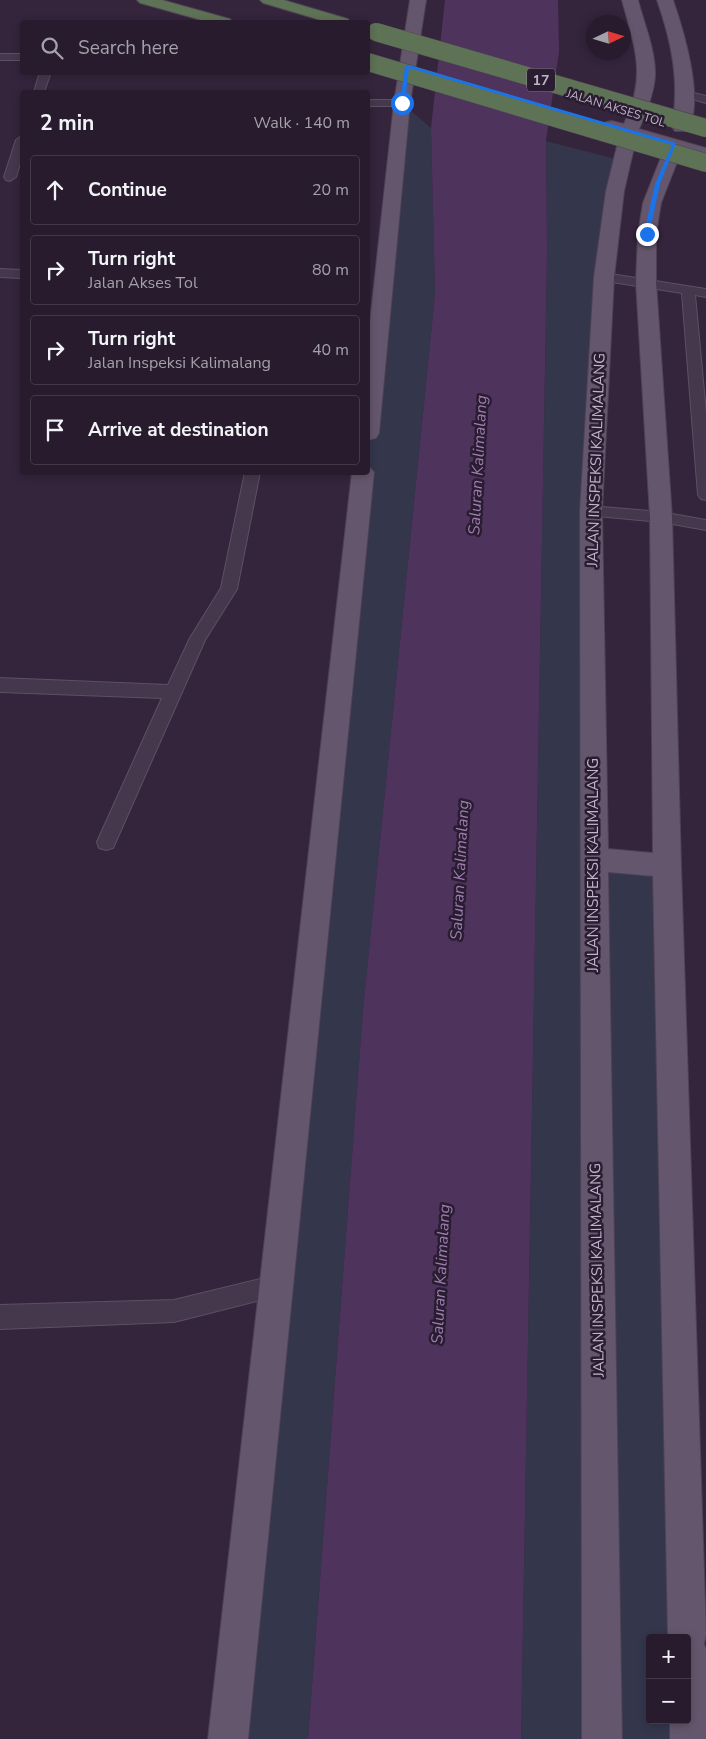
<!DOCTYPE html>
<meta charset="utf-8">
<style>
:root{--surface:#271b2d;--page:#2f2435;--text:#f1f3f6;--muted:#a4a1aa;--line:#433949}
body{margin:0;font-family:"Nunito Sans",sans-serif;background:var(--page);color:var(--text)}
.controls{position:absolute;right:15px;bottom:15px;display:grid;overflow:hidden;border-radius:5px;box-shadow:0 2px 8px #0003}
.controls button{width:45px;height:45px;display:grid;place-items:center;padding:0;border:0;border-bottom:1px solid var(--line);background:var(--surface);color:var(--text);font:25px sans-serif}
.compass{position:absolute;left:586px;top:15px;width:45px;height:45px;border-radius:50%;background:var(--surface);box-shadow:0 2px 8px #0003;rotate:86deg}
.stop{position:absolute;width:15px;height:15px;margin:-11px;border:4px solid #1a73e8;border-radius:50%;background:#fff}
.stop.end{background:#1a73e8;border-color:#fff;box-shadow:0 1px 5px #0008}
.list{margin:0;padding:0;list-style:none}
h2{display:flex;justify-content:space-between;align-items:center;height:65px;margin:0;padding:0 20px;font-size:21px}
h2 small{font-size:16px;font-weight:400;color:var(--muted)}
.list li{display:grid;grid-template-columns:32px 1fr auto;gap:15px;align-items:center;box-sizing:border-box;height:70px;margin:0 10px 10px;padding:0 10px;border:1px solid var(--line);border-radius:5px}
.list b{display:block;font-size:19px;white-space:nowrap}
.list p{margin:0;font-size:16px;white-space:nowrap;color:var(--muted)}
.list em{font-size:16px;font-style:normal;color:var(--muted)}
.icon{flex:none;width:28px;height:28px;fill:none;stroke:currentColor;stroke-width:2;stroke-linecap:round;stroke-linejoin:round}
.map{position:relative;flex:none;width:706px;height:1739px;overflow:hidden}
.search{position:absolute;background:var(--surface);box-shadow:0 2px 8px #0003;left:20px;top:20px;width:350px;height:55px;display:flex;align-items:center;gap:12px;box-sizing:border-box;padding:0 18px;border-radius:5px;color:var(--muted);font-size:19px}
.panel{position:absolute;background:var(--surface);box-shadow:0 2px 8px #0003;left:20px;top:90px;width:350px;height:385px;border-radius:5px}
.map>svg:first-child{display:block}
</style>
<div class="map">
<svg width="706" height="1739" viewBox="0 0 706 1739">
<rect width="100%" height="100%" fill="#34243c"/>
<!-- green -->
<g fill="#34364c">
<path d="M402 103 431 128 435 294 363 1010 308 1739H228L368 472V432Z"/>
<path d="M546 141 620 160 604 277 593 859 667 866 687 1638H650V1720H687L690 1739H521L547 252Z"/>
</g>
<!-- water -->
<path fill="#4e335d" d="M445 0H558L559 52 546 141 547 252 521 1739H308L363 1010 435 294 431 128Z"/>
<g fill="none" stroke-linecap="round" stroke-linejoin="round">
<defs>
<g id="lane">
<rect x="0" y="54" width="22" height="6"/>
<path d="M40 72H51L44 92H34Z"/>
<path d="M686 91 706 96V103L682 96 680 94Z"/>
<path d="M368 100H402L408 103 402 106H368Z"/>
<path d="M22 136V157L16 177 10 181 6 180 4 177 16 140Z"/>
<path d="M0 269 22 270V278L0 277Z"/>
<path d="M604 273 706 289V297L695 295 706 413V500L701 499 698 495 682 293 599 280 597 277 599 274Z"/>
<path d="M245 472H260L237 589 205 640 113 848 106 850 99 848 97 842 162 698 0 692V678L168 685 190 638 221 588Z"/>
<path d="M591 506 661 512 706 520V530L661 522 586 515 583 511 586 507Z"/>
<path d="M277 1275 285 1278 288 1286 285 1294 174 1322 0 1329V1305L174 1300Z"/>
</g>
<g id="primary">
<path d="M410 0H426L410 103 379 433 376 438 368 440V340L394 103Z"/>
<path d="M622 0H638C644 24 656 51 655 76 654 93 646 113 639 129L706 148V159L681 152 661 203 656 234V282L672 517 681 866 706 1634 704 1644 706 1649V1739H670V1720H687V1638H668L653 876 608 872 622 1739H582L580 511 594 277 606 191 620 134 606 130 603 126 606 122 612 121 624 124C647 75 635 49 622 0ZM636 139 665 147 643 203 638 234 636 282 650 517 653 853 608 849 602 511 614 277 624 191Z"/>
<path d="M657 0H673C683 29 706 103 687 131H675L672 127C680 82 672 43 657 0Z"/>
<path d="M368 466 374 472 248 1739H208L352 472H368Z"/>
</g>
<g id="highway">
<path d="M137 0H162L230 19 232 22H208L140 3Z"/>
<path d="M260 0H284L348 19 350 22H327L263 3Z"/>
</g>
</defs>
<!-- lane casing -->
<use href="#lane" stroke="#5d5064" stroke-width="2"/>
<!-- primary casing -->
<use href="#primary" stroke="#4e4155" stroke-width="2"/>
<!-- highway casing -->
<use href="#highway" stroke="#4d4054" stroke-width="2"/>
<!-- lane -->
<use href="#lane" fill="#45384c" fill-rule="evenodd"/>
<!-- primary -->
<use href="#primary" fill="#64566c" fill-rule="evenodd"/>
<!-- highway -->
<use href="#highway" fill="#5e7255" fill-rule="evenodd"/>
<defs>
<g id="highway-bridge">
<path d="M376 32 706 128"/>
<path d="M368 62 706 163"/>
</g>
</defs>
<!-- highway-bridge casing -->
<use href="#highway-bridge" stroke="#4d4054" stroke-width="19" stroke-linecap="butt"/>
<!-- highway-bridge -->
<use href="#highway-bridge" stroke="#5e7255" stroke-width="18"/>
</g>
<!-- route -->
<path fill="#1a73e8" d="M409 65 676 143 660 184 649 235 644 234 655 184 672 145 409 68 405 103 400 104 405 66Z"/>
<g text-anchor="middle" dominant-baseline="central" stroke-width="5" stroke-linejoin="round" paint-order="stroke">
<!-- far-street labels -->
<g font-size="12" fill="#c1b3c8" stroke="#2a1d31">
<text transform="translate(616 108) rotate(17)">JALAN AKSES TOL</text>
</g>
<!-- shield labels -->
<rect fill="#2a1d31" stroke="#94869b" stroke-width="1" x="527" y="68.5" width="28" height="23" rx="4"/>
<g font-size="14" font-weight="bold" fill="#c1b3c8">
<text x="541" y="80">17</text>
</g>
<!-- street labels -->
<g font-size="15" fill="#c1b3c8" stroke="#2a1d31">
<text transform="translate(596 460) rotate(-88)">JALAN INSPEKSI KALIMALANG</text>
<text transform="translate(593 865) rotate(-90)">JALAN INSPEKSI KALIMALANG</text>
<text transform="translate(597 1270) rotate(-91)">JALAN INSPEKSI KALIMALANG</text>
</g>
<!-- water labels -->
<g font-size="16" font-style="italic" fill="#9d7caf" stroke="#2a1d31">
<text transform="translate(478 465) rotate(-87)">Saluran Kalimalang</text>
<text transform="translate(460 870) rotate(-87)">Saluran Kalimalang</text>
<text transform="translate(441 1274) rotate(-87)">Saluran Kalimalang</text>
</g>
</g>
</svg>
<div class="controls">
<button>+</button>
<button>−</button>
</div>
<svg class="compass" viewBox="-18 -18 36 36"><path d="M0-13l5 13h-10z" fill="#e53935"/><path d="M0 13l5-13h-10z" fill="#a4a1aa"/></svg>
<div class="stop" style="left:402px;top:103px"></div>
<div class="stop end" style="left:647px;top:234px"></div>
<div class="search"><svg class="icon" aria-label="search" viewBox="0 0 24 24"><circle cx="10" cy="10" r="6"/><path d="M15 15l6 6"/></svg>Search here</div>
<section class="panel">
<h2>2 min<small>Walk · 140 m</small></h2>
<ul class="list">
<li><svg class="icon" aria-label="ahead" viewBox="0 0 24 24"><path d="M12 20V5M6 11l6-6 6 6"/></svg><div><b>Continue</b></div><em>20 m</em></li>
<li><svg class="icon" aria-label="right" viewBox="0 0 24 24"><path d="M7 20v-9h11M14 6l5 5-5 5"/></svg><div><b>Turn right</b><p>Jalan Akses Tol</p></div><em>80 m</em></li>
<li><svg class="icon" aria-label="right" viewBox="0 0 24 24"><path d="M7 20v-9h11M14 6l5 5-5 5"/></svg><div><b>Turn right</b><p>Jalan Inspeksi Kalimalang</p></div><em>40 m</em></li>
<li><svg class="icon" aria-label="arrive" viewBox="0 0 24 24"><path d="M6 21V4h12l-3 4 3 4H6"/></svg><div><b>Arrive at destination</b></div></li>
</ul>
</section>
</div>
